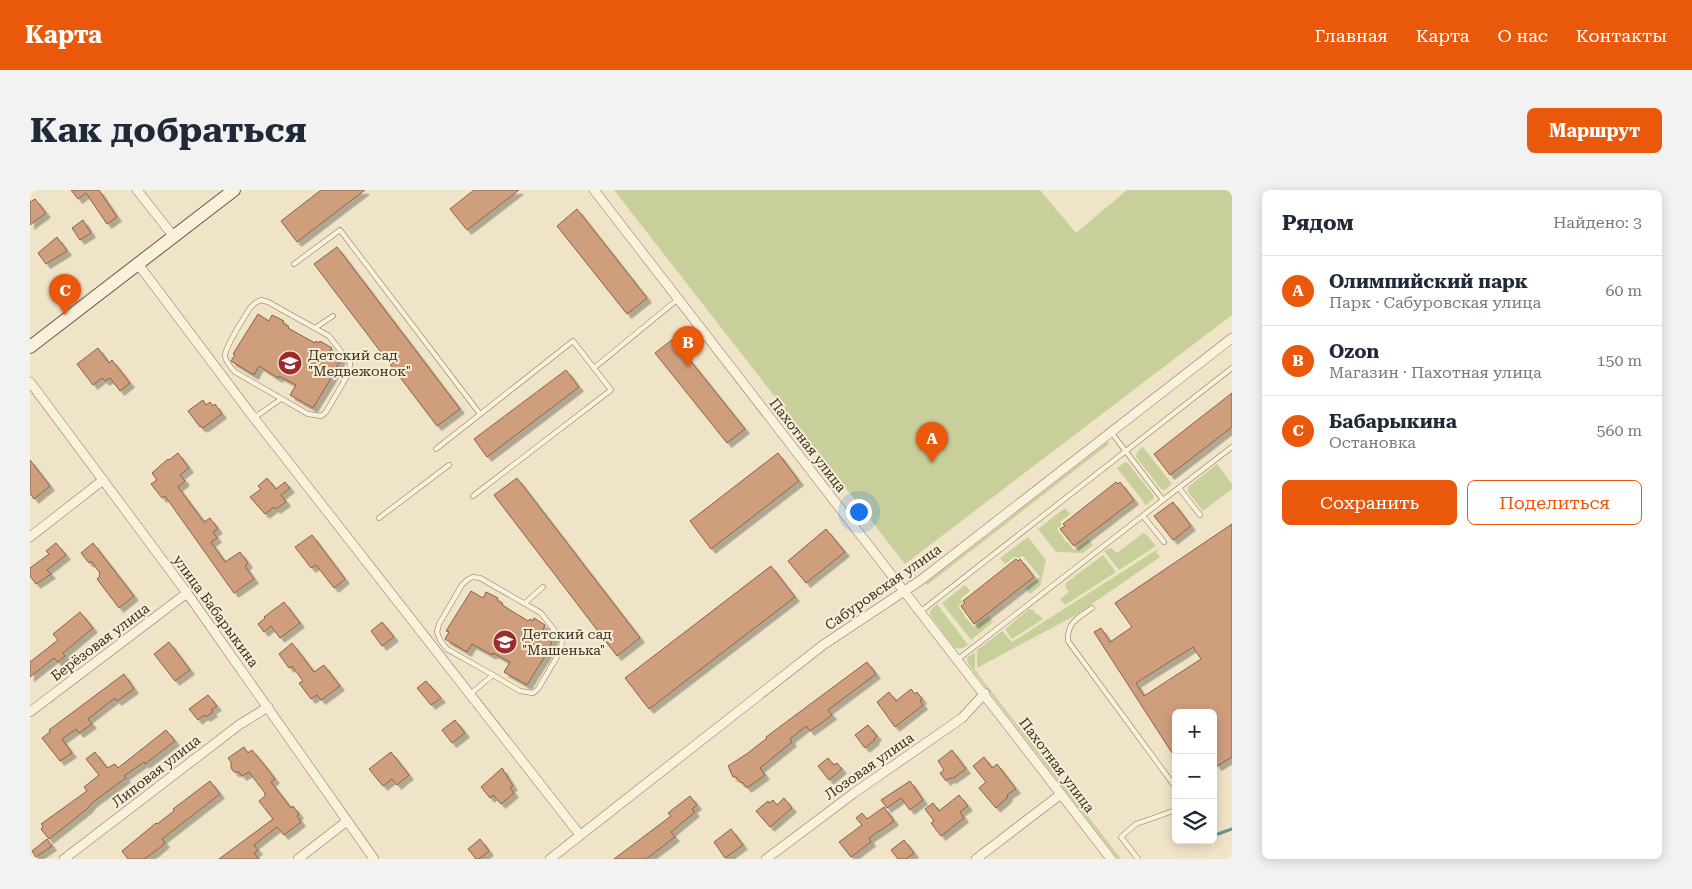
<!DOCTYPE html>
<html lang="ru">
<meta charset="utf-8">
<style>
:root{--surface:#fff;--page:#f2f2f3;--text:#1f2937;--muted:#747a83;--line:#e0e1e3;--accent:#ea580c}
body{margin:0;font-family:"Roboto Serif",serif;background:var(--page);color:var(--text)}
.controls{position:absolute;right:15px;bottom:15px;display:grid;overflow:hidden;border-radius:8px;box-shadow:0 2px 12px #0003}
.controls button{width:45px;height:45px;display:grid;place-items:center;padding:0;border:0;border-bottom:1px solid var(--line);background:var(--surface);color:var(--text);font:25px sans-serif}
.you{position:absolute;left:828px;top:321px;width:18px;height:18px;margin:-12px;border:4px solid #fff;border-radius:50%;background:#1a73e8;box-shadow:0 0 0 8px #1a73e833}
.badge{display:grid;place-items:center;width:32px;height:32px;border-radius:50%;background:var(--accent);color:#fff;font-size:16px;font-weight:700}
.pin{position:absolute;translate:-50% -41px;filter:drop-shadow(0 1px 2px #0008)}
.pin::after{content:'';position:absolute;top:26px;width:18px;height:15px;background:inherit;clip-path:polygon(0 0,100% 0,50% 100%)}
.list{margin:0;padding:0;list-style:none}
h2{display:flex;justify-content:space-between;align-items:center;height:65px;margin:0;padding:0 20px;font-size:21px}
h2 small{font-size:16px;font-weight:400;color:var(--muted)}
.list li{display:grid;grid-template-columns:32px 1fr auto;gap:15px;align-items:center;box-sizing:border-box;height:70px;padding:0 20px;border-top:1px solid var(--line)}
.list b{display:block;font-size:19px;white-space:nowrap}
.list p{margin:0;font-size:16px;white-space:nowrap;color:var(--muted)}
.list em{font-size:16px;font-style:normal;color:var(--muted)}
.actions{display:flex;gap:10px;padding:15px 20px}
.actions a{flex:1;padding:11px 0;border:1px solid var(--accent);border-radius:8px;text-align:center;font-size:18px;color:var(--accent)}
.actions .main{background:var(--accent);color:#fff}
.icon{flex:none;width:28px;height:28px;fill:none;stroke:currentColor;stroke-width:2;stroke-linecap:round;stroke-linejoin:round}
.map{position:relative;flex:none;width:1202px;height:669px;overflow:hidden;border-radius:8px}
header{display:flex;align-items:center;gap:30px;box-sizing:border-box;height:70px;padding:0 25px;background:var(--accent);color:#fff}
header strong{font-size:24px}
nav{display:flex;gap:28px;margin-inline-start:auto;font-size:18px}
.intro{display:flex;align-items:center;justify-content:space-between;box-sizing:border-box;height:120px;padding:0 30px}
h1{margin:0;font-size:35px}
.button{padding:12px 22px;border-radius:8px;background:var(--accent);color:#fff;font-size:18px;font-weight:700}
main{display:flex;gap:30px;padding:0 30px}
aside{flex:1;background:var(--surface);border-radius:8px;box-shadow:0 2px 12px #0003}
.map>svg:first-child{display:block}
</style>
<header>
<strong>Карта</strong>
<nav><a>Главная</a><a>Карта</a><a>О нас</a><a>Контакты</a></nav>
</header>
<div class="intro"><h1>Как добраться</h1><a class="button">Маршрут</a></div>
<main>
<div class="map">
<svg width="1202" height="669" viewBox="0 0 1202 669">
<defs>
<filter id="shadow"><feDropShadow dx="4.5" dy="4.5" stdDeviation="0" flood-color="#0004"/></filter>
</defs>
<rect width="100%" height="100%" fill="#f0e4c8"/>
<!-- green -->
<g fill="#c9cf9b">
<path d="M584 0H1010L1046 43 1097 0H1202V125L875 374Z"/>
<path d="M1076 253H1080L897 395 896 393Z"/>
<path d="M1113 257 1142 294 1135 300 1131 299 1106 267 1107 262Z"/>
<path d="M1095 272 1098 273 1123 305 1124 308 1116 315 1087 278Z"/>
<path d="M1187 274 1202 294V299L1173 321 1158 302V297Z"/>
<path d="M1035 318 1040 324 1031 331V336L1027 339 1036 352H1038L1044 360 1059 349 1063 355 1053 363 1026 362 1008 339Z"/>
<path d="M1113 343 1116 344 1126 356 1089 380 1074 361 1081 358 1087 363Z"/>
<path d="M998 347 1016 370 1010 396 1000 404 995 398 1010 387 993 366 989 368 984 367 975 374 970 368Z"/>
<path d="M1131 357 1126 362 1130 367 1046 425 947 478V460L972 441 982 452Z"/>
<path d="M1073 365 1086 382 1035 415 1030 409 1039 402 1035 397 1036 393Z"/>
<path d="M935 395 940 401 930 409 933 412 928 416 934 424V426L944 437 959 426 963 432 941 450 912 413Z"/>
<path d="M907 414 938 455C933 458 930 460 924 457L900 425V421Z"/>
<path d="M999 419 1003 420 1007 425 1008 424 1013 429 982 449 975 439Z"/>
<path d="M945 462V480L1091 669H1088L938 474 937 468Z"/>
</g>
<g fill="none" stroke-linecap="round" stroke-linejoin="round">
<!-- stream -->
<path stroke="#6f938a" stroke-width="3" d="M1188 644 1202 639"/>
</g>
<!-- building -->
<g fill="#cf9f7d" stroke="#8d5f41" fill-rule="evenodd" filter="url(#shadow)">
<path d="M41 0H69L87 27 77 34 56 3 48 9Z"/>
<path d="M291 0H335L267 52 251 31Z"/>
<path d="M444 0H489L437 40 420 19Z"/>
<path d="M5 9 16 23 0 35V12Z"/>
<path d="M547 19 617 108 597 124 527 36Z"/>
<path d="M53 30 61 43 50 50 42 38Z"/>
<path d="M27 47 37 61 16 74 8 63Z"/>
<path d="M307 57 430 219 407 236 284 74Z"/>
<path d="M228 124 239 131 242 125 254 131 253 133 259 137 258 138 285 153 286 151 289 153 290 151 302 158 299 163 311 169 304 181 305 182 303 185 283 218 260 205 266 195 249 186 248 188 229 176 224 185 201 171 205 165 203 164Z"/>
<path d="M643 149 715 239 697 253 625 163Z"/>
<path d="M68 158 79 173 82 170 100 193 90 201 80 188 75 191 72 188 63 195 47 174Z"/>
<path d="M536 180 549 197 457 267 444 249Z"/>
<path d="M1202 203V237L1140 285 1124 264Z"/>
<path d="M173 210 176 215 180 212 183 216 185 214 192 224 173 238 171 236 170 237 158 221Z"/>
<path d="M148 263 159 278 150 285 155 291 148 297 174 332 180 328 188 339 183 342 187 348 181 352 195 372 210 362 218 373 215 376 224 389 204 403 135 306 132 308 121 294 127 290 122 283 138 269 139 270Z"/>
<path d="M748 263 769 291 681 359 660 331Z"/>
<path d="M0 270 20 296 4 309 0 303Z"/>
<path d="M237 288 246 299 255 292 260 298 251 305 256 312 246 319 244 317 235 324 220 307 231 299 228 296Z"/>
<path d="M487 288 610 448 587 466 464 305Z"/>
<path d="M1086 292 1088 294 1090 292 1104 310 1044 356 1030 339 1035 336 1033 334Z"/>
<path d="M1143 312 1161 336 1143 350 1124 326Z"/>
<path d="M1202 334V567L1187 576 1183 570V523H1146V569L1064 442 1071 438 1080 452 1102 437 1085 413ZM1163 457 1171 469 1114 506 1106 493Z"/>
<path d="M796 339 815 362 776 393 758 371Z"/>
<path d="M282 345 315 389 304 398 286 375 281 378 265 357Z"/>
<path d="M26 353 36 365 17 380 21 384 6 394 0 386V378L19 364 16 361Z"/>
<path d="M63 353 104 406 89 418 67 389 70 386 69 384 70 383 61 371 59 373 51 363Z"/>
<path d="M986 369 988 371 990 369 1004 387 944 434 931 416 935 413 933 411Z"/>
<path d="M741 376 765 407 619 519 595 488Z"/>
<path d="M441 401 453 408 456 402 468 408 467 410 473 414 472 415 498 431 500 429 503 431 504 428 515 435 513 440 524 447 517 463 497 495 474 482 480 472 463 463 462 465 442 454 437 462 415 449 419 442 416 441Z"/>
<path d="M254 412 270 433 250 448 241 436 234 442 228 434 235 428 234 427Z"/>
<path d="M50 422 63 438 33 463 35 466 28 472 24 468 0 487V472L28 450 23 444Z"/>
<path d="M352 432 364 447 352 456 341 441Z"/>
<path d="M139 452 160 480 145 491 124 464Z"/>
<path d="M262 453 284 482 294 475 310 496 291 510 287 505 281 509 269 493 273 491 262 476 259 478 249 464Z"/>
<path d="M837 472 846 484 798 520 802 525 794 531 780 541 776 536 760 549 762 552 730 578 735 585 717 598 712 592 711 593 706 587H703L698 576 718 563 737 548 736 547Z"/>
<path d="M94 484 104 499 87 511 85 508 58 529 62 534 49 543 46 539 32 549 42 563 30 571 12 548 20 542 19 540Z"/>
<path d="M396 491 411 508 401 515 387 498Z"/>
<path d="M881 499 885 504 887 502 892 509 890 511 893 515 865 537 847 512 859 502 866 511Z"/>
<path d="M178 505 187 516 181 520 183 522 176 527 174 525 168 530 159 519Z"/>
<path d="M425 530 435 543 422 553 412 540Z"/>
<path d="M838 535 847 546 844 549 845 550 835 558 825 545Z"/>
<path d="M136 540 145 551 115 574 114 572 94 586 96 588 63 612 57 619 19 649 11 639 13 636 11 634 57 601 54 597 69 585 56 569 65 562 77 578 85 574 88 578Z"/>
<path d="M214 557 218 563 222 560 236 577 245 589 241 592 261 618 263 616 269 624 267 626 271 632 254 645 247 637 224 655 228 660 224 663 229 669H189L243 629 229 611 235 606V603L219 582 212 586 209 582H204L201 578V572L198 568Z"/>
<path d="M922 560 936 579 922 589 920 588 916 591 910 583 914 580 908 571Z"/>
<path d="M361 562 379 585 367 595 362 589 353 596 339 579Z"/>
<path d="M954 567 962 578 967 574 986 599 977 605 978 607 966 618 949 598 956 592 943 576Z"/>
<path d="M798 568 804 575 807 573 812 579 799 590 788 576Z"/>
<path d="M472 578 483 596 480 598 484 603 471 614 463 605 460 608 451 597Z"/>
<path d="M180 591 190 604 132 649 135 653 127 660 114 669H98L92 661 126 633 127 634 144 621 143 619Z"/>
<path d="M880 591 893 610 880 620 871 608 857 618 851 610Z"/>
<path d="M929 605 938 616 930 622 934 628 911 646 901 633 904 631 895 619 903 613 909 621Z"/>
<path d="M660 606 667 615 662 619 665 622 641 642 645 647 616 669H584L641 626 638 623Z"/>
<path d="M754 608 762 618 740 637 726 621 738 611 739 613 743 610 747 615Z"/>
<path d="M854 617 864 631 839 648 841 652 821 667 809 652 832 635 826 628 832 623 837 629Z"/>
<path d="M701 639 713 655 695 668 684 652Z"/>
<path d="M17 649 22 656 6 667 2 661Z"/>
<path d="M450 649 459 661 449 669H446L438 659Z"/>
<path d="M874 650 884 663 876 669H868L861 660Z"/>
</g>
<g fill="none" stroke-linecap="round" stroke-linejoin="round">
<defs>
<g id="lane">
<path d="M264 74 310 40 450 224"/>
<path d="M231 110 238 112 299 146 320 173 319 183 296 222 291 226 278 224 205 182C201 177 195 172 195 165 196 155 214 128 220 118L225 113Z"/>
<path d="M285 138 303 126"/>
<path d="M224 228 251 209"/>
<path d="M406 259 543 151 564 178"/>
<path d="M1149 298 1170 325"/>
<path d="M443 306 581 200 564 178 648 109"/>
<path d="M1133 310 1202 257"/>
<path d="M1113 326 1134 352"/>
<path d="M349 328 419 275"/>
<path d="M443 387 450 388 511 423 532 450 531 460 508 499 503 503 490 501 463 485 417 459 410 450 407 442 409 434 432 395 437 390Z"/>
<path d="M495 413 513 397"/>
<path d="M1062 418C1048 428 1037 432 1038 451L1146 598"/>
<path d="M890 422 1202 178"/>
<path d="M927 470 1133 310 1081 242"/>
<path d="M439 505 463 485"/>
<path d="M1108 669 1091 647 1106 634 1146 620"/>
</g>
<g id="street">
<path d="M107 0 144 47"/>
<path d="M564 0 1081 669"/>
<path d="M108 74 224 228 550 645"/>
<path d="M0 192 157 403 344 669"/>
<path d="M0 347 73 290"/>
<path d="M0 522 157 403"/>
<path d="M34 669 209 535 238 517"/>
<path d="M268 669 317 631"/>
<path d="M520 669 793 455 891 390 1202 148"/>
<path d="M736 669 824 603 932 528 955 503"/>
<path d="M946 669 1031 604"/>
</g>
<path id="secondary" d="M0 157 204 0"/>
</defs>
<!-- lane casing -->
<use href="#lane" stroke="#8d765c" stroke-width="5.5"/>
<!-- street casing -->
<use href="#street" stroke="#8d765c" stroke-width="10"/>
<!-- secondary casing -->
<use href="#secondary" stroke="#6f573f" stroke-width="14"/>
<!-- lane -->
<use href="#lane" stroke="#faf1dc" stroke-width="4.5"/>
<!-- street -->
<use href="#street" stroke="#faf1dc" stroke-width="9"/>
<!-- secondary -->
<use href="#secondary" stroke="#faf1dc" stroke-width="12"/>
</g>
<!-- icons -->
<defs>
<symbol id="school-disc" viewBox="-11 -11 22 22"><circle r="9.5" fill="#9e2a2b" stroke="#f7eed8"/><path d="M0-5L7-2L0 1L-7-2ZM-4 1L0 2.5L4 1V4Q0 6-4 4Z" fill="#fff"/></symbol>
</defs>
<g fill-rule="evenodd">
<use href="#school-disc" x="246" y="159" width="28" height="28"/>
<use href="#school-disc" x="461" y="438" width="28" height="28"/>
</g>
<g text-anchor="middle" dominant-baseline="central" stroke-width="4" stroke-linejoin="round" paint-order="stroke">
<!-- poi labels -->
<g font-size="14" fill="#3d2e20" stroke="#f7eed8" text-anchor="start">
<text x="278" y="165">Детский сад<tspan x="278" dy="16">"Медвежонок"</tspan></text>
<text x="492" y="444">Детский сад<tspan x="492" dy="16">"Машенька"</tspan></text>
</g>
<!-- street labels -->
<g font-size="14" fill="#3d2e20" stroke="#f7eed8">
<text transform="translate(778 255) rotate(52)">Пахотная улица</text>
<text transform="translate(853 397) rotate(-35)">Сабуровская улица</text>
<text transform="translate(186 421) rotate(54)">улица Бабарыкина</text>
<text transform="translate(70 452) rotate(-37)">Берёзовая улица</text>
<text transform="translate(1027 575) rotate(53)">Пахотная улица</text>
<text transform="translate(839 576) rotate(-35)">Лозовая улица</text>
<text transform="translate(126 581) rotate(-38)">Липовая улица</text>
</g>
</g>
</svg>
<div class="controls">
<button>+</button>
<button>−</button>
<button><svg class="icon" aria-label="layers" viewBox="0 0 24 24"><path d="M12 4l9 5-9 5-9-5zM3 14l9 5 9-5"/></svg></button>
</div>
<div class="you"></div>
<div class="pin badge" style="left:902px;top:273px">A</div>
<div class="pin badge" style="left:658px;top:177px">B</div>
<div class="pin badge" style="left:35px;top:125px">C</div>
</div>
<aside>
<h2>Рядом<small>Найдено: 3</small></h2>
<ul class="list">
<li><span class="badge">A</span><div><b>Олимпийский парк</b><p>Парк · Сабуровская улица</p></div><em>60 m</em></li>
<li><span class="badge">B</span><div><b>Ozon</b><p>Магазин · Пахотная улица</p></div><em>150 m</em></li>
<li><span class="badge">C</span><div><b>Бабарыкина</b><p>Остановка</p></div><em>560 m</em></li>
</ul>
<div class="actions"><a class="main">Сохранить</a><a>Поделиться</a></div>
</aside>
</main>
